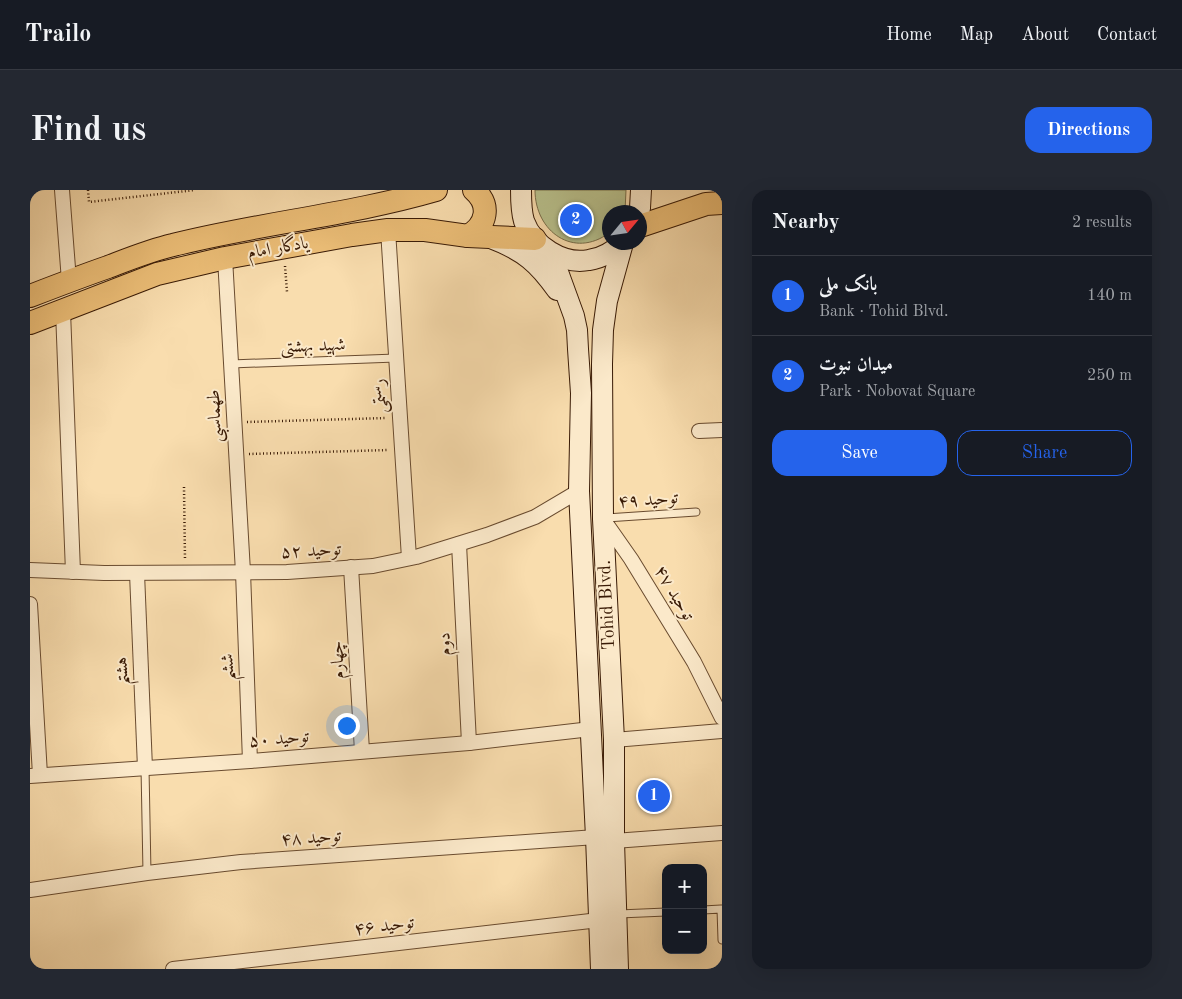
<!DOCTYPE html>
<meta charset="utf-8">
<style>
:root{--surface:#171b24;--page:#242831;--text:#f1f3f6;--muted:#9ea1a6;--line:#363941;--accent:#2563eb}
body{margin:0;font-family:"Old Standard TT",Amiri,serif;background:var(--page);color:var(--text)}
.controls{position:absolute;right:15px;bottom:15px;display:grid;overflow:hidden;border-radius:10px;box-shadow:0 5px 20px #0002}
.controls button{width:45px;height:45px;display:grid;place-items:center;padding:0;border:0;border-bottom:1px solid var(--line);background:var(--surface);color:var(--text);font:25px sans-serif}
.compass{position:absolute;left:572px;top:15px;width:45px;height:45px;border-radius:50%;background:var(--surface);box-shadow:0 5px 20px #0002;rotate:61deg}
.you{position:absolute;left:316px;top:535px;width:18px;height:18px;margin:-12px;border:4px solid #fff;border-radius:50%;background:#1a73e8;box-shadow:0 0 0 8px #1a73e833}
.badge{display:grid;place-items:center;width:32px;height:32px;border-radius:50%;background:var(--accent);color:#fff;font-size:16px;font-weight:700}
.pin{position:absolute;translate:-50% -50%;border:2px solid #fff;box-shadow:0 1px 5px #0006}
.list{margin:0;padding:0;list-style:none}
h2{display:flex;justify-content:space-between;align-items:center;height:65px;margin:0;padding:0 20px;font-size:21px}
h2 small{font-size:16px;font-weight:400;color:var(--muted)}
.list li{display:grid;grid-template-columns:32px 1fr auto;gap:15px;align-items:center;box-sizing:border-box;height:80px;padding:0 20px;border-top:1px solid var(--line)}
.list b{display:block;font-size:19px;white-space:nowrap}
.list p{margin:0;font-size:16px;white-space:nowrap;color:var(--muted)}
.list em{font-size:16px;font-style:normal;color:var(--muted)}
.actions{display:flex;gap:10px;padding:15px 20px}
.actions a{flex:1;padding:11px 0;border:1px solid var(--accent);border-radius:15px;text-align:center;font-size:18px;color:var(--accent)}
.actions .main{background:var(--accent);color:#fff}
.map{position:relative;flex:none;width:692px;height:779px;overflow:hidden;border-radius:15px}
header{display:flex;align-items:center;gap:30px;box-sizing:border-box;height:70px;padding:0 25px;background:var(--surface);border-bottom:1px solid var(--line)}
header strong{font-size:24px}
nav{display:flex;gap:28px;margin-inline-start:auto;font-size:18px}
.intro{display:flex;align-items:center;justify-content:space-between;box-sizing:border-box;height:120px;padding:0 30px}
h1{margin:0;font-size:35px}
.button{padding:12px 22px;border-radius:15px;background:var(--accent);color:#fff;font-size:18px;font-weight:700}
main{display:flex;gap:30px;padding:0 30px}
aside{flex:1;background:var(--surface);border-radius:15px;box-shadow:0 5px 20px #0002}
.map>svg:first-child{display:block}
</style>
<header>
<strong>Trailo</strong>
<nav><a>Home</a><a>Map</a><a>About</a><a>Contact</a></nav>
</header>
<div class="intro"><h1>Find us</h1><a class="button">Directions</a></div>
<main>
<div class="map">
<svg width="692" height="779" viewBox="0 0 692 779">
<rect width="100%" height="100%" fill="#f9ddae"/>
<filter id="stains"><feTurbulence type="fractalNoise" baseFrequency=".004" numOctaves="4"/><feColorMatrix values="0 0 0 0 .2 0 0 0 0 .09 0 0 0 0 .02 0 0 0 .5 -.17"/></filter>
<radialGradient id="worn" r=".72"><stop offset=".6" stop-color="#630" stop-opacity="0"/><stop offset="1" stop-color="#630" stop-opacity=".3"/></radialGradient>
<!-- green -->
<path fill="#b9c28e" stroke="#796e4a" d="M505 0H596L595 22H580L579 43C544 69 505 42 505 0Z"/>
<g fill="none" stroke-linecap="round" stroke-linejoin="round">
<defs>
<g id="service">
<path d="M201 174 366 168"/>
<path d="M576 328 666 322"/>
<path d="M115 578 117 683"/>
<path d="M673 720 691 719 692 750"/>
<path d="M589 724 636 722"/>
</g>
<g id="minor">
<path d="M32 0 39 91"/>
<path d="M358 40 379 368"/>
<path d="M195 68 213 382 220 571"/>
<path d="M33 121 43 382"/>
<path d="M669 241 692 240"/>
<path d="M573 329 601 369 664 472 692 528"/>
<path d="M429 354 439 553"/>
<path d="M321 377 332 561"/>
<path d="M0 380 74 383 257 382 343 376 386 367 457 345 505 327 549 301"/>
<path d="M107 383 115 578"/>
<path d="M0 414 10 585"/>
<path d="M584 550 692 541"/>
<path d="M0 586 220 571 439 553 561 539"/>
<path d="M584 651 692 643"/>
<path d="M0 700 117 683 211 672 566 647"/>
<path d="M143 779 569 730"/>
</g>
<g id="secondary">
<path d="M491 0C491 10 491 21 494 31 503 56 533 75 559 70 573 68 583 61 594 52"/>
<path d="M609 22 610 18 611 0"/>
<path d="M463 49C494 61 508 73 527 100"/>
<path d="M516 60 528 82 544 126 547 140 548 159 551 203 549 301 566 647 571 779"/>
<path d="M588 779 584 651V550L573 329 572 174 573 140 577 111 593 53"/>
</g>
<g id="primary">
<path d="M610 36 676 14 692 13"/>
<path d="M438 46C457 35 461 15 444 0"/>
<path d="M0 106C26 96 52 86 78 77 99 69 121 60 143 55 230 33 320 25 406 0"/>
<path d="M0 133 127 84 195 68 322 45 358 40H395L438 46 505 49"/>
</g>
</defs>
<!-- service casing -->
<use href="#service" stroke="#694b2f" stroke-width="9"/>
<!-- minor casing -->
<use href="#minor" stroke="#694b2f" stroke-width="16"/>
<!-- secondary casing -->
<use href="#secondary" stroke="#391a05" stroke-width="22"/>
<!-- primary casing -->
<use href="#primary" stroke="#391a05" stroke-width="24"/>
<!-- path -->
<g stroke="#391a05" stroke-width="2.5" stroke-dasharray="1 2.5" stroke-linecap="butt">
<path d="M58 0 59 12 165 0"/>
<path d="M255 76 257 102"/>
<path d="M217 232 356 228"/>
<path d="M219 264 358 260"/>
<path d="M154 297 155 370"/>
</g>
<!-- service -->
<use href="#service" stroke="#fbe9ca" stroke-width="7"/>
<!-- minor -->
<use href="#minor" stroke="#fbe9ca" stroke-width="14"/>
<!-- secondary -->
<use href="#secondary" stroke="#fbe9ca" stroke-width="20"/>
<!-- primary -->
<use href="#primary" stroke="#ecbe77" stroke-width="22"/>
</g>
<g text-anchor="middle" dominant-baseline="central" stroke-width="4" stroke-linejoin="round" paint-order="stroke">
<!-- street labels -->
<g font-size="18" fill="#391a05" stroke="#fbe9ca">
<text transform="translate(248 58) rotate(-10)">یادگار امام</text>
<text transform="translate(283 156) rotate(-2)">شهید بهشتی</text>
<text transform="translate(350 206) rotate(-94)">رستمی</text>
<text transform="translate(185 226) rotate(-93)">طهماسبی</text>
<text transform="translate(618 310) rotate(-4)">توحید ۴۹</text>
<text transform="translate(281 361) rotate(-3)">توحید ۵۲</text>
<text transform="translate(644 403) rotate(59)">توحید ۴۷</text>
<text transform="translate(577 415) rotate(-93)">Tohid Blvd.</text>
<text transform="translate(415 454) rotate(-93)">دوم</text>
<text transform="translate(308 470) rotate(-93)">چهارم</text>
<text transform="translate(198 477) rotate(-92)">ششم</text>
<text transform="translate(92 481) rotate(-92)">هشتم</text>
<text transform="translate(249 549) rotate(-5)">توحید ۵۰</text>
<text transform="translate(281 648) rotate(-4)">توحید ۴۸</text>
<text transform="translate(354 736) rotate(-7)">توحید ۴۶</text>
</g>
</g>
<rect width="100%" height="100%" filter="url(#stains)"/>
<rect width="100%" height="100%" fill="url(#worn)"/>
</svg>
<div class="controls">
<button>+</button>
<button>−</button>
</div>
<svg class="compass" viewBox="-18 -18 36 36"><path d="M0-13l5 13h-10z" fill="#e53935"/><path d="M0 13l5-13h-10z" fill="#9ea1a6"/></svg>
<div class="you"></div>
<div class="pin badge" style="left:624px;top:606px">1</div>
<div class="pin badge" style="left:546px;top:30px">2</div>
</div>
<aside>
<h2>Nearby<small>2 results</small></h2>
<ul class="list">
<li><span class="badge">1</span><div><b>بانک ملی</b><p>Bank · Tohid Blvd.</p></div><em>140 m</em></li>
<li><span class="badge">2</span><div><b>میدان نبوت</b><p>Park · Nobovat Square</p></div><em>250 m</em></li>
</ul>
<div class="actions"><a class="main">Save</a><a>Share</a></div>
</aside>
</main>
